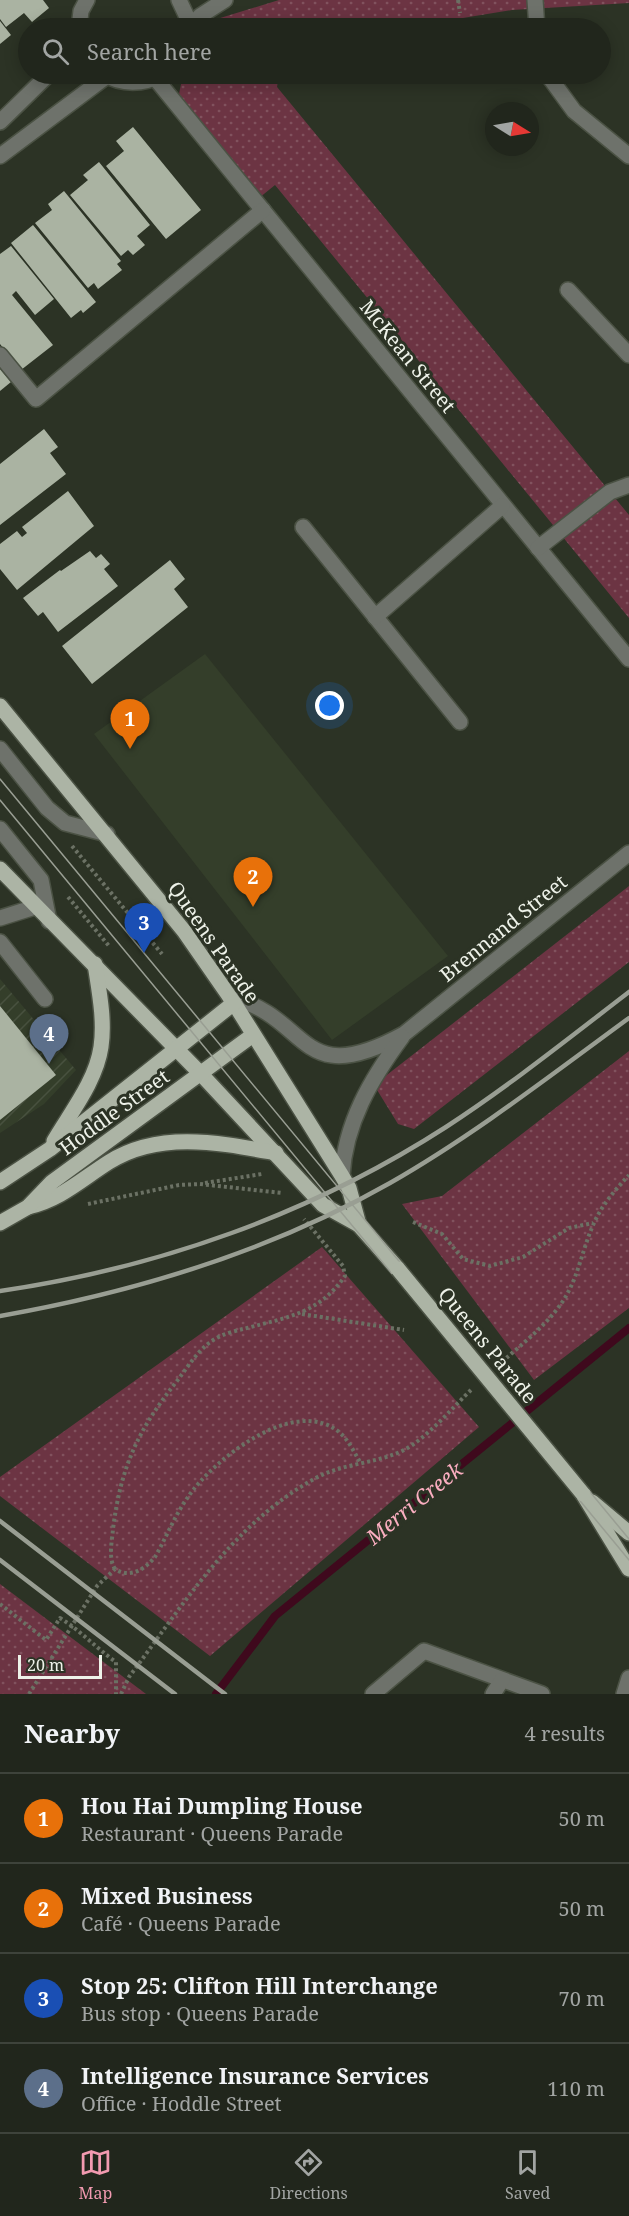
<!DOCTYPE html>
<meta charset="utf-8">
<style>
:root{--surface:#21261c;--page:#292e25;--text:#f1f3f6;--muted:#a2a5a3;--line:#3e433b;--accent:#f29ab0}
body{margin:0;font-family:"Noto Serif",serif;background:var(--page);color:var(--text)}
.compass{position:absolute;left:485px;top:102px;width:54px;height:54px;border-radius:50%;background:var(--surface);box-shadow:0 3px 15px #0003;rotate:101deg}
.scale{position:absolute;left:18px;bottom:15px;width:84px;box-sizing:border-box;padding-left:6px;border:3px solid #eef2e9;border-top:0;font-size:16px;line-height:21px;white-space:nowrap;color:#eef2e9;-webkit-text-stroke:4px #2c3325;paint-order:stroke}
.you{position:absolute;left:330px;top:706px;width:21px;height:21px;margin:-15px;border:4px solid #fff;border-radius:50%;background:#1a73e8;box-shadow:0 0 0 9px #1a73e833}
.badge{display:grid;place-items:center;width:39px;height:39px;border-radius:50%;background:var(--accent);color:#fff;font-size:20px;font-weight:700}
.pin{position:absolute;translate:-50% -50px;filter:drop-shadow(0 2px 3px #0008)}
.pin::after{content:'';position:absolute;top:32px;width:21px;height:18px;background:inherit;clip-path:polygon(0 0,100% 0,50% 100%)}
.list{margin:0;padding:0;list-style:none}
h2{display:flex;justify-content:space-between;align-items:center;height:78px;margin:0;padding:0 24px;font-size:26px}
h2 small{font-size:20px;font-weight:400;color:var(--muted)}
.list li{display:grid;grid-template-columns:39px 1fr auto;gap:18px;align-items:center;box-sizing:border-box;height:90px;padding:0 24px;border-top:2px solid var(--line)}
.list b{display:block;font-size:22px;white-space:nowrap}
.list p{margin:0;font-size:20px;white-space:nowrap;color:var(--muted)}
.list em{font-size:20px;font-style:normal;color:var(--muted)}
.icon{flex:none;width:33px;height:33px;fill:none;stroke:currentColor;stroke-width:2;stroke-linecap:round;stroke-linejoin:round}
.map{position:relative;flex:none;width:629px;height:1694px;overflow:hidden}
.search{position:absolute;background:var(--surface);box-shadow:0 3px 15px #0003;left:18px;right:18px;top:18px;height:66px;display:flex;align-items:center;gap:15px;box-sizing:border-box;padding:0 21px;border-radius:33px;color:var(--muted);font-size:22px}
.sheet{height:438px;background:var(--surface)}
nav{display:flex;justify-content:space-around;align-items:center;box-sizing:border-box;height:84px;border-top:2px solid var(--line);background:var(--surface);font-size:16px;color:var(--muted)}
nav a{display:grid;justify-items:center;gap:3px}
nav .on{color:var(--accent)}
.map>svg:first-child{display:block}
</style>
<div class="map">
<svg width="629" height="1694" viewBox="0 0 629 1694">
<defs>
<pattern id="industrial-furrows" width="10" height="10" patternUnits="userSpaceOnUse" patternTransform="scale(1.5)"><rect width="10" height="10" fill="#343e2a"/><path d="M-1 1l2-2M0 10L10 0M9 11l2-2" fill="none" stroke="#48513f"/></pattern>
<pattern id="park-dots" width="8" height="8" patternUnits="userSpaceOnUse" patternTransform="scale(1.5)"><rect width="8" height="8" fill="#6c3443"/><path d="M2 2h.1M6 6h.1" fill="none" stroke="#81525e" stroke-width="1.8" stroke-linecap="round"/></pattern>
</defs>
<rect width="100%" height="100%" fill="#2c3325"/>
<!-- built -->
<path fill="#343e2a" d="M205 654 448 956 332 1040 94 734Z"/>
<!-- industrial -->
<path fill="url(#industrial-furrows)" d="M0 979 76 1070 44 1104 0 1133Z"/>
<!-- park -->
<g fill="url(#park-dots)">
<path d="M279 0H629V3L512 10 402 28H203L217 19Z"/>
<path d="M183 74H279L277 87 629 515V618L275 185 259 198 178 99Z"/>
<path d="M629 886V962L414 1129 398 1124 374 1085Z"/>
<path d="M629 1051V1308L534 1380 402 1204 442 1196Z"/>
<path d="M322 1247 479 1427 210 1656 0 1496V1477Z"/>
<path d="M0 1584 146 1694H0Z"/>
</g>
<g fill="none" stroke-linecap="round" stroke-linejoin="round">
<!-- stream -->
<path stroke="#3f091d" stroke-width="8" d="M216 1694 275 1616 629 1328"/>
</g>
<!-- building -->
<g fill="#aab3a2">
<path d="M0 0H43L49 8 32 22 24 13 6 27 0 19Z"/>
<path d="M0 21 11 35 0 44Z"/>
<path d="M133 127 201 210 166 239 106 166 124 151 116 141Z"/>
<path d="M99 162 150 225 137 236 145 245 133 255 128 250 121 256 70 195 88 180 83 175Z"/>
<path d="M64 191 121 261 117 264 122 270 98 289 94 283 88 288 35 223 52 210 48 204Z"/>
<path d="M33 225 96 302 83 313 81 310 71 318 11 243Z"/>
<path d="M11 246 54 299 35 315 16 291 12 295 53 345 21 370 0 344V254Z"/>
<path d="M0 369 11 382 0 391Z"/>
<path d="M44 429 58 447 50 453 66 474 0 525V464Z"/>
<path d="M68 491 94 526 17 590 0 569V544L17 531 22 537 27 533 22 527Z"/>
<path d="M90 551 96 558 101 554 110 564 104 569 118 586 58 632 43 612 38 616 23 598 60 570 61 571Z"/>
<path d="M170 560 185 579 174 589 188 607 92 684 62 646Z"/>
<path d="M0 1006 56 1075 0 1120Z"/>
</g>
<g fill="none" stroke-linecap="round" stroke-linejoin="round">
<defs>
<g id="minor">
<path d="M179 0 187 17V28"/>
<path d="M535 0 537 28"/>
<path d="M79 28 81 11 87 0"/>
<path d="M190 28 200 16 225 0"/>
<path d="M104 74C121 85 144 85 162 74"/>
<path d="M547 74 574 111 629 156"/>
<path d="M155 78 629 659"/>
<path d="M0 122 49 74"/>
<path d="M0 156 107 76"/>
<path d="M568 290 629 355"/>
<path d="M0 355 36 399 263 210"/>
<path d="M303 527 460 722"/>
<path d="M538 548 610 492 629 485"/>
<path d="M375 617 502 506"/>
<path d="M0 749 47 808 65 823 107 834"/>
<path d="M0 829 41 880 49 921"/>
<path d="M0 918 35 907"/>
<path d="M0 942 45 999"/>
<path d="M230 998C311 1015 296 1093 404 1034L629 853"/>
<path d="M342 1176C345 1123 371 1079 402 1037"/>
<path d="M373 1694 424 1651 542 1694"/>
<path d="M493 1694 502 1680"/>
<path d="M624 1694 629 1678"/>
</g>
<g id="major">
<path d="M0 706 184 931 234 1003 342 1176 349 1188 359 1225"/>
<path d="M0 869 201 1074 323 1205 359 1225 398 1269"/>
<path d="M54 1141C71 1112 96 1081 101 1047 105 1020 99 991 95 964"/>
<path d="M0 1182 50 1149 234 1003"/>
<path d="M28 1207C60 1200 82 1179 109 1162 160 1130 221 1143 276 1153"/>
<path d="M0 1223 28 1207 52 1182 253 1035"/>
<path d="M583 1494 629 1569"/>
<path d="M592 1502 629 1533"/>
</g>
</defs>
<!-- minor casing -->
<use href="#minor" stroke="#4b5244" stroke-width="18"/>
<!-- major casing -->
<use href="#major" stroke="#4b5244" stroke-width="18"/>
<!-- path -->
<g stroke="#6b7164" stroke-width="4" stroke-dasharray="3 3" stroke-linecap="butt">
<path d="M458 0 460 13"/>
<path d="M72 846 162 954"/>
<path d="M68 897 109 946"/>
<path d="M205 1183 262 1174"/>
<path d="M88 1204 179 1185 200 1184 282 1193"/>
<path d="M413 1222 442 1234 463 1259 490 1266 523 1257 569 1228 593 1223"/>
<path d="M302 1314 404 1330"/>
<path d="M502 1362C524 1342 551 1322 566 1296 579 1274 583 1247 594 1223 602 1205 615 1190 629 1175"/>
<path d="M115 1569C108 1558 112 1542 113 1529 121 1466 138 1430 177 1381 187 1368 196 1353 209 1343 220 1334 235 1331 247 1328 289 1317 319 1313 345 1276L343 1266 304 1219"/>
<path d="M0 1604 46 1640 60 1618C81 1631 96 1648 116 1662V1694"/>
<path d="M29 1694 97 1586 115 1569C130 1579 145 1569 155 1557 166 1538 175 1515 188 1497 213 1460 294 1395 339 1432 348 1439 354 1452 360 1462"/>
<path d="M121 1694 129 1677C183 1605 233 1524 314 1479 342 1463 376 1464 404 1450 427 1438 453 1407 472 1389"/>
</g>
<!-- minor -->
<use href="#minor" stroke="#6e726b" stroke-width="15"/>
<!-- major -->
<use href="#major" stroke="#acb4a5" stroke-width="15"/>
<!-- tram -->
<g stroke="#999e93" stroke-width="1.5">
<path d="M0 779 629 1539"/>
<path d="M0 800 629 1560"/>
</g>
<!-- rail -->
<g stroke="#999e93" stroke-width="4.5">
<path d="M0 1291C158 1268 311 1214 446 1127 509 1086 569 1038 629 992"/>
<path d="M0 1316C136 1292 269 1252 390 1183 474 1135 551 1075 629 1018"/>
<path d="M0 1521 225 1694"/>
<path d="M0 1560 175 1694"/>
</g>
<defs>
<path id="major-bridge" d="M398 1269 583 1494"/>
</defs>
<!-- major-bridge casing -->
<use href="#major-bridge" stroke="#4b5244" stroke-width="18" stroke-linecap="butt"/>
<!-- major-bridge -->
<use href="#major-bridge" stroke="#acb4a5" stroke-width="15"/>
</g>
<g text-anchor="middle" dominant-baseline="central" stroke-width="6" stroke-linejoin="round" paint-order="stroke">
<!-- street labels -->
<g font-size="20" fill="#eef2e9" stroke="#2c3325">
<text transform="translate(408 356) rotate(51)">McKean Street</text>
<text transform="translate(503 928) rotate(-39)">Brennand Street</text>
<text transform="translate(214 942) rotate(55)">Queens Parade</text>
<text transform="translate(114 1112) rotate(-36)">Hoddle Street</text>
<text transform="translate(488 1345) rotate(51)">Queens Parade</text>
</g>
<!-- water labels -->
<g font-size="21" font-style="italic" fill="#faaec0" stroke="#2c3325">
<text transform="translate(414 1503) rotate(-39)">Merri Creek</text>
</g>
</g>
</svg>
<svg class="compass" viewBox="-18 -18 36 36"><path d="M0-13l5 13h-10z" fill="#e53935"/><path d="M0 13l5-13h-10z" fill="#a2a5a3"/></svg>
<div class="scale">20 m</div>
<div class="you"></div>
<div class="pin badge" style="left:130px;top:749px;background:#e8710a">1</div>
<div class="pin badge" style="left:253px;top:907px;background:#e8710a">2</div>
<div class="pin badge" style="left:144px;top:953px;background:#1a4fb4">3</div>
<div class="pin badge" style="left:49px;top:1064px;background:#5c6f8a">4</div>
<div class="search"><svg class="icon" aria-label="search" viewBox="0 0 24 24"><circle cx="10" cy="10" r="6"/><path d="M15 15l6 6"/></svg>Search here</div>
</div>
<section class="sheet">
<h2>Nearby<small>4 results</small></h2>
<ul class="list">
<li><span class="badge" style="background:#e8710a">1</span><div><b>Hou Hai Dumpling House</b><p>Restaurant · Queens Parade</p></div><em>50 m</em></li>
<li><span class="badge" style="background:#e8710a">2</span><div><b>Mixed Business</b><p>Café · Queens Parade</p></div><em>50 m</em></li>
<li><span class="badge" style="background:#1a4fb4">3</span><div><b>Stop 25: Clifton Hill Interchange</b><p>Bus stop · Queens Parade</p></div><em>70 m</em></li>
<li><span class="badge" style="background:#5c6f8a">4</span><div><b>Intelligence Insurance Services</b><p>Office · Hoddle Street</p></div><em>110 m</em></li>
</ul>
</section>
<nav>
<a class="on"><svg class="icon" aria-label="map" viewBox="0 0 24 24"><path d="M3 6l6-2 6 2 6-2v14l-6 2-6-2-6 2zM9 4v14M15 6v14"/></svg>Map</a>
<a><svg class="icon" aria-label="directions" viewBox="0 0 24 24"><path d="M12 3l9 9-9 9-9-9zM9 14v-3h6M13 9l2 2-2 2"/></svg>Directions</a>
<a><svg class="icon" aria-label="saved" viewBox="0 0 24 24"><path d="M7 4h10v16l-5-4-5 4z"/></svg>Saved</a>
</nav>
